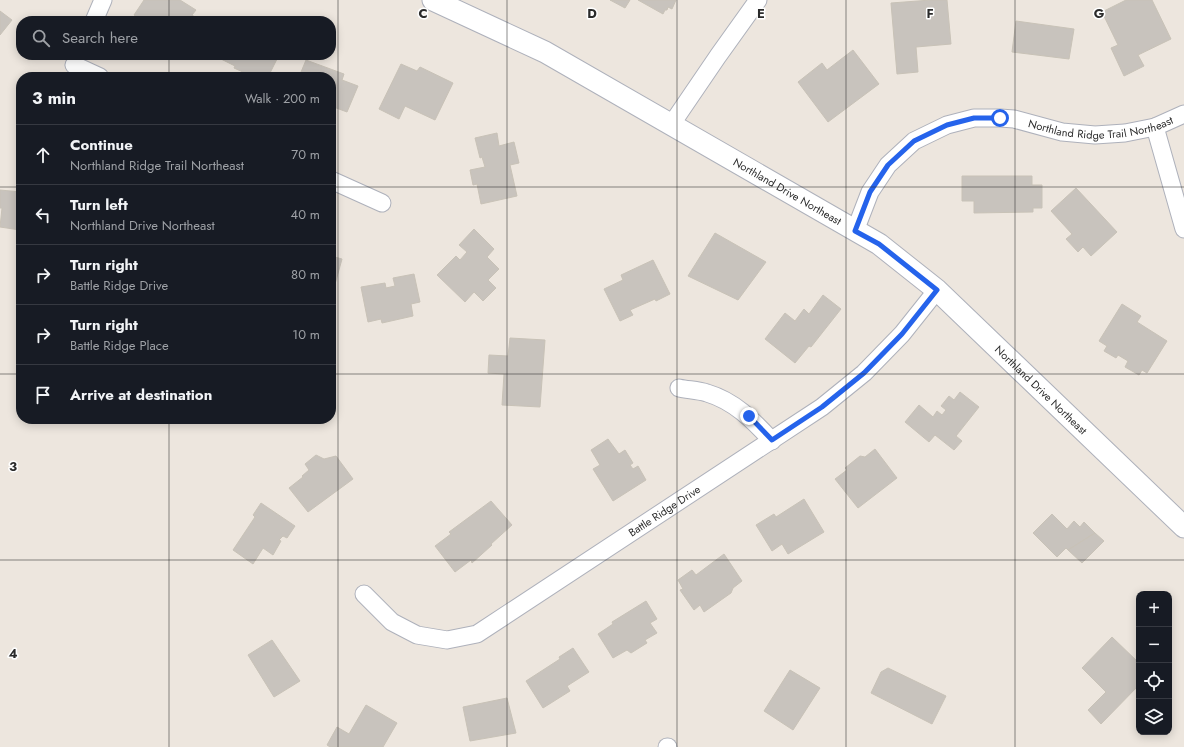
<!DOCTYPE html>
<meta charset="utf-8">
<style>
:root{--surface:#171b24;--page:#242831;--text:#f1f3f6;--muted:#9ea1a6;--line:#363941}
body{margin:0;font-family:Jost,sans-serif;background:var(--page);color:var(--text)}
.controls{position:absolute;right:12px;bottom:12px;display:grid;overflow:hidden;border-radius:8px;box-shadow:0 2px 10px #0003}
.controls button{width:36px;height:36px;display:grid;place-items:center;padding:0;border:0;border-bottom:1px solid var(--line);background:var(--surface);color:var(--text);font:20px sans-serif}
.stop{position:absolute;width:12px;height:12px;margin:-9px;border:3px solid #2563eb;border-radius:50%;background:#fff}
.stop.end{background:#2563eb;border-color:#fff;box-shadow:0 1px 4px #0008}
.list{margin:0;padding:0;list-style:none}
h2{display:flex;justify-content:space-between;align-items:center;height:52px;margin:0;padding:0 16px;font-size:17px}
h2 small{font-size:13px;font-weight:400;color:var(--muted)}
.list li{display:grid;grid-template-columns:26px 1fr auto;gap:12px;align-items:center;box-sizing:border-box;height:60px;padding:0 16px;border-top:1px solid var(--line)}
.list b{display:block;font-size:15px;white-space:nowrap}
.list p{margin:0;font-size:13px;white-space:nowrap;color:var(--muted)}
.list em{font-size:13px;font-style:normal;color:var(--muted)}
.icon{flex:none;width:22px;height:22px;fill:none;stroke:currentColor;stroke-width:2;stroke-linecap:round;stroke-linejoin:round}
.map{position:relative;flex:none;width:1184px;height:747px;overflow:hidden}
.search{position:absolute;background:var(--surface);box-shadow:0 2px 10px #0003;left:16px;top:16px;width:320px;height:44px;display:flex;align-items:center;gap:10px;box-sizing:border-box;padding:0 14px;border-radius:16px;color:var(--muted);font-size:15px}
.panel{position:absolute;background:var(--surface);box-shadow:0 2px 10px #0003;left:16px;top:72px;width:320px;height:352px;border-radius:16px}
.map>svg:first-child{display:block}
</style>
<div class="map">
<svg width="1184" height="747" viewBox="0 0 1184 747">
<rect width="100%" height="100%" fill="#ede6de"/>
<!-- building -->
<g fill="#c8c3bd" stroke="#c8c2b7">
<path d="M144 0H180L196 10 192 15 200 21H144L134 15Z"/>
<path d="M610 0H630L625 8Z"/>
<path d="M638 0H676L672 9 668 7 667 10H665L663 14Z"/>
<path d="M931 0H947L951 44 916 47 918 72 897 74 891 3Z"/>
<path d="M1126 0H1152L1171 39 1138 55 1144 66 1124 76 1111 48 1118 45 1102 12Z"/>
<path d="M0 11 12 20 0 35Z"/>
<path d="M1016 21 1074 29 1069 59 1012 52Z"/>
<path d="M853 50 879 84 828 122 798 82 822 63 827 70Z"/>
<path d="M217 55H279L268 77H254L234 68 235 66 217 57Z"/>
<path d="M306 60 344 74 342 80 358 86 347 112 331 106V77H299Z"/>
<path d="M401 64 417 71 420 67 453 83 435 120 405 106 399 119 379 109Z"/>
<path d="M497 133 499 146 514 142 519 163 510 165 517 196 481 204 477 184 473 185 470 170 485 167 482 157 480 158 475 138Z"/>
<path d="M962 176H1032V185H1042V208H1033V212L974 213V201H962Z"/>
<path d="M1076 188 1117 232 1091 256 1083 247 1078 252 1066 239 1072 234 1051 211Z"/>
<path d="M0 190 21 192 20 230 0 227 2 208H0Z"/>
<path d="M474 229 494 249 487 257 499 269 488 280 496 288 483 301 474 292 465 302 437 275 456 256 460 260 467 252 459 245Z"/>
<path d="M715 233 766 262 738 300 688 276Z"/>
<path d="M331 256 342 259 332 295H331Z"/>
<path d="M653 260 670 294 656 301 655 299 630 310 633 315 620 321 604 289 623 280 621 275Z"/>
<path d="M414 274 420 302 411 304 413 316 382 323 381 319 368 322 361 287 385 283 386 288 395 286 393 278Z"/>
<path d="M823 295 841 309 811 347 809 346 795 363 765 339 785 313 795 321 804 309 809 314Z"/>
<path d="M1122 304 1141 316 1137 322 1167 341 1147 373 1142 370 1139 375 1125 367 1128 361 1118 355 1116 358 1104 351 1107 346 1099 341Z"/>
<path d="M510 338 545 340 540 407 502 405 504 374 488 373 489 355 508 356Z"/>
<path d="M960 392 979 407 956 436 962 441 954 450 935 435 929 442 905 422 919 405 933 417 937 411 942 415 946 410 941 406 949 396 954 400Z"/>
<path d="M608 439 619 454 625 450 633 463 630 465 633 469 638 466 646 480 613 501 593 469 600 465 591 450Z"/>
<path d="M875 449 897 478 858 508 835 479 847 470 845 468 860 456 865 457Z"/>
<path d="M316 455 324 459 336 456 353 479 308 512 289 488 303 477 302 476 309 470 305 464Z"/>
<path d="M804 499 824 532 788 554 782 544 772 551 756 525 774 514 776 517Z"/>
<path d="M491 501 512 525 491 544 492 545 472 563 471 560 455 572 435 546 451 534 449 532Z"/>
<path d="M261 503 295 526 287 538 283 536 279 540 281 541 273 555 263 548 253 564 233 550 255 517 253 515Z"/>
<path d="M1052 514 1067 529 1074 521 1080 527 1084 522 1095 533 1068 550 1066 548 1057 557 1033 533Z"/>
<path d="M1095 533 1104 541 1082 563 1068 550Z"/>
<path d="M724 554 742 581 733 588 731 593 704 612 700 605 694 610 680 590 683 589 678 580 692 570 696 575Z"/>
<path d="M646 601 657 619 650 623 657 633 645 640 647 643 631 653 627 650 613 658 598 634 613 624 612 622Z"/>
<path d="M1112 637 1139 663V685L1101 724 1088 710 1106 692 1082 668Z"/>
<path d="M272 640 300 681 274 697 248 655Z"/>
<path d="M573 648 589 672 567 686 570 691 543 708 526 681 560 659 559 657Z"/>
<path d="M888 668 946 696 932 724 871 693 881 672Z"/>
<path d="M790 670 820 688 793 730 764 711Z"/>
<path d="M507 698 516 733 470 741 463 707Z"/>
<path d="M366 705 397 723 383 747H330L327 745 337 727 349 734Z"/>
</g>
<g fill="none" stroke-linecap="round" stroke-linejoin="round">
<defs>
<g id="minor">
<path d="M94 21 103 0"/>
<path d="M74 65 100 77"/>
<path d="M671 125 718 56 758 0"/>
<path d="M1155 127 1184 229"/>
<path d="M331 180 382 203"/>
<path id="s1" d="M855 231 870 192 888 165 914 141 947 125 974 118H1000L1014 119 1062 132 1095 135 1125 133 1155 127 1184 114"/>
<path d="M679 388C688 390 698 390 707 393 734 401 753 420 772 441"/>
<path id="s2" d="M364 594 392 622 417 635 447 640 477 634 822 407 864 373 902 334 937 290"/>
<path d="M667 747H668"/>
</g>
<g id="tertiary">
<path id="s3" d="M433 0 545 52 879 244 937 290 1184 527"/>
</g>
</defs>
<!-- minor casing -->
<use href="#minor" stroke="#aeb1bb" stroke-width="19"/>
<!-- tertiary casing -->
<use href="#tertiary" stroke="#aeb1bb" stroke-width="23"/>
<!-- minor -->
<use href="#minor" stroke="#fff" stroke-width="17"/>
<!-- tertiary -->
<use href="#tertiary" stroke="#fff" stroke-width="21"/>
</g>
<g fill="none" stroke-linecap="round" stroke-linejoin="round">
<!-- route -->
<path stroke="#2563eb" stroke-width="5" d="M749 416 772 440 822 407 864 373 902 334 937 290 879 244 855 231 870 192 888 165 914 141 947 125 974 118H1000"/>
</g>
<!-- grid -->
<path fill="none" stroke="#2b2b2b" stroke-width="1" stroke-opacity="0.55" d="M169 0V21M338 0V747M507 0V747M677 0V747M846 0V747M1015 0V747M169 55V77M0 187H21M331 187H1184M0 374H21M331 374H1184M169 419V747M0 560H1184"/>
<g text-anchor="middle" dominant-baseline="central" stroke-width="3" stroke-linejoin="round" paint-order="stroke">
<!-- street labels -->
<g font-size="11" fill="#2b2b2b" stroke="#fff">
<text stroke="none"><textPath href="#s1" startOffset="303">Northland Ridge Trail Northeast</textPath></text>
<text stroke="none"><textPath href="#s3" startOffset="403">Northland Drive Northeast</textPath></text>
<text stroke="none"><textPath href="#s3" startOffset="727">Northland Drive Northeast</textPath></text>
<text stroke="none"><textPath href="#s2" startOffset="353">Battle Ridge Drive</textPath></text>
</g>
</g>
<g font-size="13" text-anchor="middle" font-weight="bold" fill="#2b2b2b" stroke="#fff" stroke-width="3" stroke-linejoin="round" paint-order="stroke">
<text x="423" y="18">C</text>
<text x="592" y="18">D</text>
<text x="761" y="18">E</text>
<text x="930" y="18">F</text>
<text x="1099" y="18">G</text>
<text x="13" y="471">3</text>
<text x="13" y="658">4</text>
</g>
</svg>
<div class="controls">
<button>+</button>
<button>−</button>
<button><svg class="icon" aria-label="locate" viewBox="0 0 24 24"><circle cx="12" cy="12" r="6"/><path d="M12 2v4M12 18v4M2 12h4M18 12h4"/></svg></button>
<button><svg class="icon" aria-label="layers" viewBox="0 0 24 24"><path d="M12 4l9 5-9 5-9-5zM3 14l9 5 9-5"/></svg></button>
</div>
<div class="stop" style="left:1000px;top:118px"></div>
<div class="stop end" style="left:749px;top:416px"></div>
<div class="search"><svg class="icon" aria-label="search" viewBox="0 0 24 24"><circle cx="10" cy="10" r="6"/><path d="M15 15l6 6"/></svg>Search here</div>
<section class="panel">
<h2>3 min<small>Walk · 200 m</small></h2>
<ul class="list">
<li><svg class="icon" aria-label="ahead" viewBox="0 0 24 24"><path d="M12 20V5M6 11l6-6 6 6"/></svg><div><b>Continue</b><p>Northland Ridge Trail Northeast</p></div><em>70 m</em></li>
<li><svg class="icon" aria-label="left" viewBox="0 0 24 24"><path d="M17 20v-9H6M10 6l-5 5 5 5"/></svg><div><b>Turn left</b><p>Northland Drive Northeast</p></div><em>40 m</em></li>
<li><svg class="icon" aria-label="right" viewBox="0 0 24 24"><path d="M7 20v-9h11M14 6l5 5-5 5"/></svg><div><b>Turn right</b><p>Battle Ridge Drive</p></div><em>80 m</em></li>
<li><svg class="icon" aria-label="right" viewBox="0 0 24 24"><path d="M7 20v-9h11M14 6l5 5-5 5"/></svg><div><b>Turn right</b><p>Battle Ridge Place</p></div><em>10 m</em></li>
<li><svg class="icon" aria-label="arrive" viewBox="0 0 24 24"><path d="M6 21V4h12l-3 4 3 4H6"/></svg><div><b>Arrive at destination</b></div></li>
</ul>
</section>
</div>
